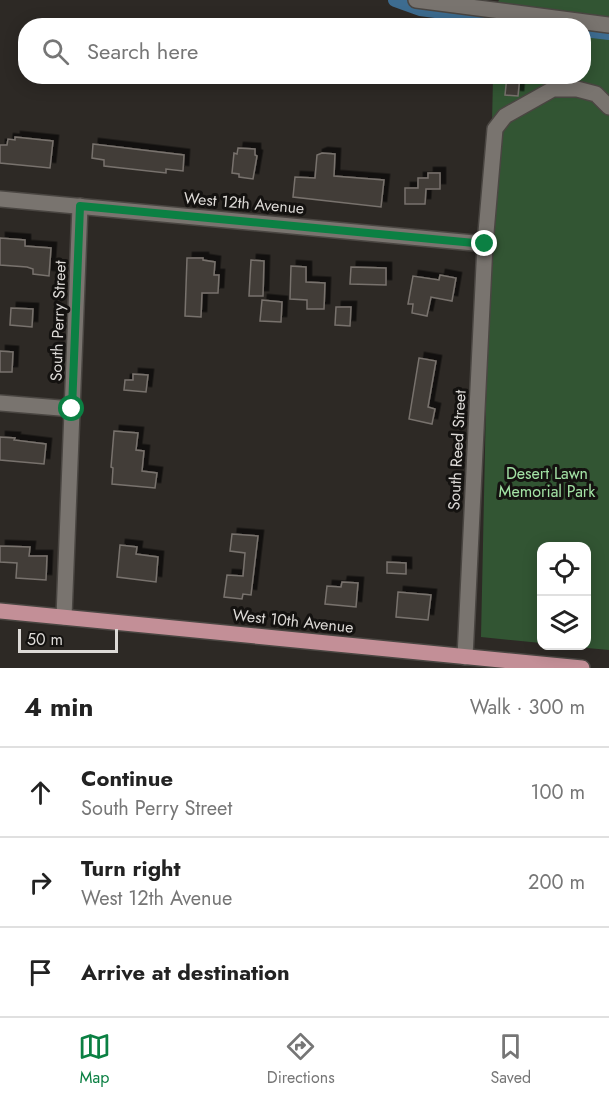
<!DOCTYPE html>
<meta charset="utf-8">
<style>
:root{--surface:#fff;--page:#f6f6f6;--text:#222;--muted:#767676;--line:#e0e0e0;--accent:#0b8043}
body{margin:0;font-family:Jost,sans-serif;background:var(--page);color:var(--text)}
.controls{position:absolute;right:18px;bottom:18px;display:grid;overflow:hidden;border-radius:12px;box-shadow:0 3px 15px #0003}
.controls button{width:54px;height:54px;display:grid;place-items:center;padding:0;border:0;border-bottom:2px solid var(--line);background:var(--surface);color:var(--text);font:30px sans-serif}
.scale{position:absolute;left:18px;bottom:15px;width:100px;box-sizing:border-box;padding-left:6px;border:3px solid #dddad7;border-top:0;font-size:16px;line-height:21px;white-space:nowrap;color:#dddad7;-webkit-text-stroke:4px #141210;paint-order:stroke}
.stop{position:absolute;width:18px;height:18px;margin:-14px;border:4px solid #0b8043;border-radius:50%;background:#fff}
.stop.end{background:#0b8043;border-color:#fff;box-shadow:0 2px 6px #0008}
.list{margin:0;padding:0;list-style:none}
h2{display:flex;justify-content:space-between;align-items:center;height:78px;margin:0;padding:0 24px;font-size:26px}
h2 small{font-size:20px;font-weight:400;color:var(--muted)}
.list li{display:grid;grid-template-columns:39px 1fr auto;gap:18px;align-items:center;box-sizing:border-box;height:90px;padding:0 24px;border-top:2px solid var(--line)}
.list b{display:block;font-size:22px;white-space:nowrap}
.list p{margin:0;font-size:20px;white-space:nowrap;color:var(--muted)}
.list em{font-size:20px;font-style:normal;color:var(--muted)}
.icon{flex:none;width:33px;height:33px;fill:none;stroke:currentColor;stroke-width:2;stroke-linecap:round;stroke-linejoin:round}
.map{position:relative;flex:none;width:609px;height:668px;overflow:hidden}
.search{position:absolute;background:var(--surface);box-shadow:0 3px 15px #0003;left:18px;right:18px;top:18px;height:66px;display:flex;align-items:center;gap:15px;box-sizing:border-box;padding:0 21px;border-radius:24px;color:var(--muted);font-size:22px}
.sheet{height:348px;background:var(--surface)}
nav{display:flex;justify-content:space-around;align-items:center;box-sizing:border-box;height:84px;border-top:2px solid var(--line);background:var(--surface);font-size:16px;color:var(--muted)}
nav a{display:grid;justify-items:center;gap:3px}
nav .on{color:var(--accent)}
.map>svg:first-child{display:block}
</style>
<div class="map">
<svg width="609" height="668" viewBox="0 0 609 668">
<defs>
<filter id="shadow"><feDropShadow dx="5.5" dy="-5.5" stdDeviation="0" flood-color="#0009"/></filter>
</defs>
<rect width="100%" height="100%" fill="#2d2925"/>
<!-- green -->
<g fill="#325533">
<path d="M499 0H609V18L498 2Z"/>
<path d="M584 34 609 38V650L565 646H586V546H542L541 643 481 637 493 77 584 76Z"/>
</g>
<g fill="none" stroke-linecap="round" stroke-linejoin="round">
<!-- canal -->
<g stroke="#3d6c90" stroke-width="14">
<path d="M395 0 420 9 551 26"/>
<path d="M584 30 609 33"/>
</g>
</g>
<!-- building -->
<g fill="#423e39" stroke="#78726d" stroke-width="1.5" filter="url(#shadow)">
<path d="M507 76H520L518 96 505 95Z"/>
<path d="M15 137 53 141 50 168 0 163V145H7L8 139 15 140Z"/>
<path d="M93 144 184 155 183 171 166 169V173L104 166V160L92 158Z"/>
<path d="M238 148 255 149V155L257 156 253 179 239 177V174L232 173 234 153 237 154Z"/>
<path d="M322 153 335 154 334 176 384 180 381 207 293 197 295 177 315 178 317 155Z"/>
<path d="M428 173H440V189H426L425 204H405V188H418V178H428Z"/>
<path d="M0 238 25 240V246L51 248 49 276 33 274V269L27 267 0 265Z"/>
<path d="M187 258H203V260L215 262 214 275H219L218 293H202L201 317 185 316Z"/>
<path d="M251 260 264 261 263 296H249Z"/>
<path d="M291 266 306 267V282L325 283 324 309H307V300L290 299Z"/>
<path d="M351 267 386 268V285L350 284Z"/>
<path d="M440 275 456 278 452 301 431 297 427 316 412 313 413 304H408L413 276 439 280Z"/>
<path d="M262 300 282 302 281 322 260 321Z"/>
<path d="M336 307H351L350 326 335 325Z"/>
<path d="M11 308 33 309 32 327 10 325Z"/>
<path d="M0 351 13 352 12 372H0Z"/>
<path d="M419 358 436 361 428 407 435 409 432 424 409 419Z"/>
<path d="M133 374 148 375 146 392 124 390 125 380H133Z"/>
<path d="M114 431 138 433 136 450 144 451 142 471 157 473 155 488 112 484 113 468 111 467Z"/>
<path d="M0 437 15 438 14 440 46 444 44 464 0 460Z"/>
<path d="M232 534 258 536 251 595 243 594 242 599 224 597 227 575 243 576 245 553 230 551Z"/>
<path d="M120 545 137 547 136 554 158 557 156 582 117 577Z"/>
<path d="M0 546 30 547 29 556H47L46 580 16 578 17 563 0 562Z"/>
<path d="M387 562 406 563V574L387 573Z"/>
<path d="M342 582 358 583 356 607 325 604 327 586 341 587Z"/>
<path d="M398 592 431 595 428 620 396 617Z"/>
</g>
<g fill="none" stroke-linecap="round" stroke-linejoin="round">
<defs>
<g id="minor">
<path d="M416 0 609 25"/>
<path d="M0 199 485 244"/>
<path d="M0 403 72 409"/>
<path d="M64 617 80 206"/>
<path d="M465 657 485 244 495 129 505 116 553 89H577L596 94 609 107"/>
</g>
<path id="major" d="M0 611 582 668"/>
</defs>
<!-- minor casing -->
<use href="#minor" stroke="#4a4642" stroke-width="18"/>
<!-- major casing -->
<use href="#major" stroke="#4a4642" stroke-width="18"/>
<!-- minor -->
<use href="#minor" stroke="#79746f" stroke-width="15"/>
<!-- major -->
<use href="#major" stroke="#c38f97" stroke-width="15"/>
</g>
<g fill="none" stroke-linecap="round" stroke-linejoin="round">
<!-- route -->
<path stroke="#0b8043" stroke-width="8" d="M72 409 80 206 485 244"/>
</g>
<g text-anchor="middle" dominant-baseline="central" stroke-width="6" stroke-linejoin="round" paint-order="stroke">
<!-- street labels -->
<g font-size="16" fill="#dddad7" stroke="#141210">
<text transform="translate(244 203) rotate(5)">West 12th Avenue</text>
<text transform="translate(58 321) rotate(-88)">South Perry Street</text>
<text transform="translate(457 450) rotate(-87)">South Reed Street</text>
<text transform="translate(293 621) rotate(6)">West 10th Avenue</text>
</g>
<!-- park labels -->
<g font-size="16" fill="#a3e3a5" stroke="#141210">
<text x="547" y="473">Desert Lawn<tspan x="547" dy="18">Memorial Park</tspan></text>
</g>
</g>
</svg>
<div class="controls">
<button><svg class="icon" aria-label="locate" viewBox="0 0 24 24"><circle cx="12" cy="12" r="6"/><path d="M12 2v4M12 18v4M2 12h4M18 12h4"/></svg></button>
<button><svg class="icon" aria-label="layers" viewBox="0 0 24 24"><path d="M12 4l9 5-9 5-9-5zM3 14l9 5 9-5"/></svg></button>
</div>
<div class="scale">50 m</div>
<div class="stop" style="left:72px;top:409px"></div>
<div class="stop end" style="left:485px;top:244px"></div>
<div class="search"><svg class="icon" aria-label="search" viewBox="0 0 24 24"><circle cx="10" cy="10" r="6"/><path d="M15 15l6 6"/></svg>Search here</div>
</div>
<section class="sheet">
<h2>4 min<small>Walk · 300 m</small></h2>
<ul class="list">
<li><svg class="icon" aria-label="ahead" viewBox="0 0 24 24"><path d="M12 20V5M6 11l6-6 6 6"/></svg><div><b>Continue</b><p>South Perry Street</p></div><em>100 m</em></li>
<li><svg class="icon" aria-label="right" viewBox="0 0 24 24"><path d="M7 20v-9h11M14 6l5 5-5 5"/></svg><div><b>Turn right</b><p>West 12th Avenue</p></div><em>200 m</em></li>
<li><svg class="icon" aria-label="arrive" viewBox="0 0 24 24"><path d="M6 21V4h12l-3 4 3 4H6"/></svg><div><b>Arrive at destination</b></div></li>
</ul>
</section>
<nav>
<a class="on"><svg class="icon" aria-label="map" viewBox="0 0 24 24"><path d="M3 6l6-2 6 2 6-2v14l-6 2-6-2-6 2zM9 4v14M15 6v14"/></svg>Map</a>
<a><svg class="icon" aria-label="directions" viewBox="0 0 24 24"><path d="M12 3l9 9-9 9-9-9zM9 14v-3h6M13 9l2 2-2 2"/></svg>Directions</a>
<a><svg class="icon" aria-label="saved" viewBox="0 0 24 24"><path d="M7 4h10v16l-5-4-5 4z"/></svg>Saved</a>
</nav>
